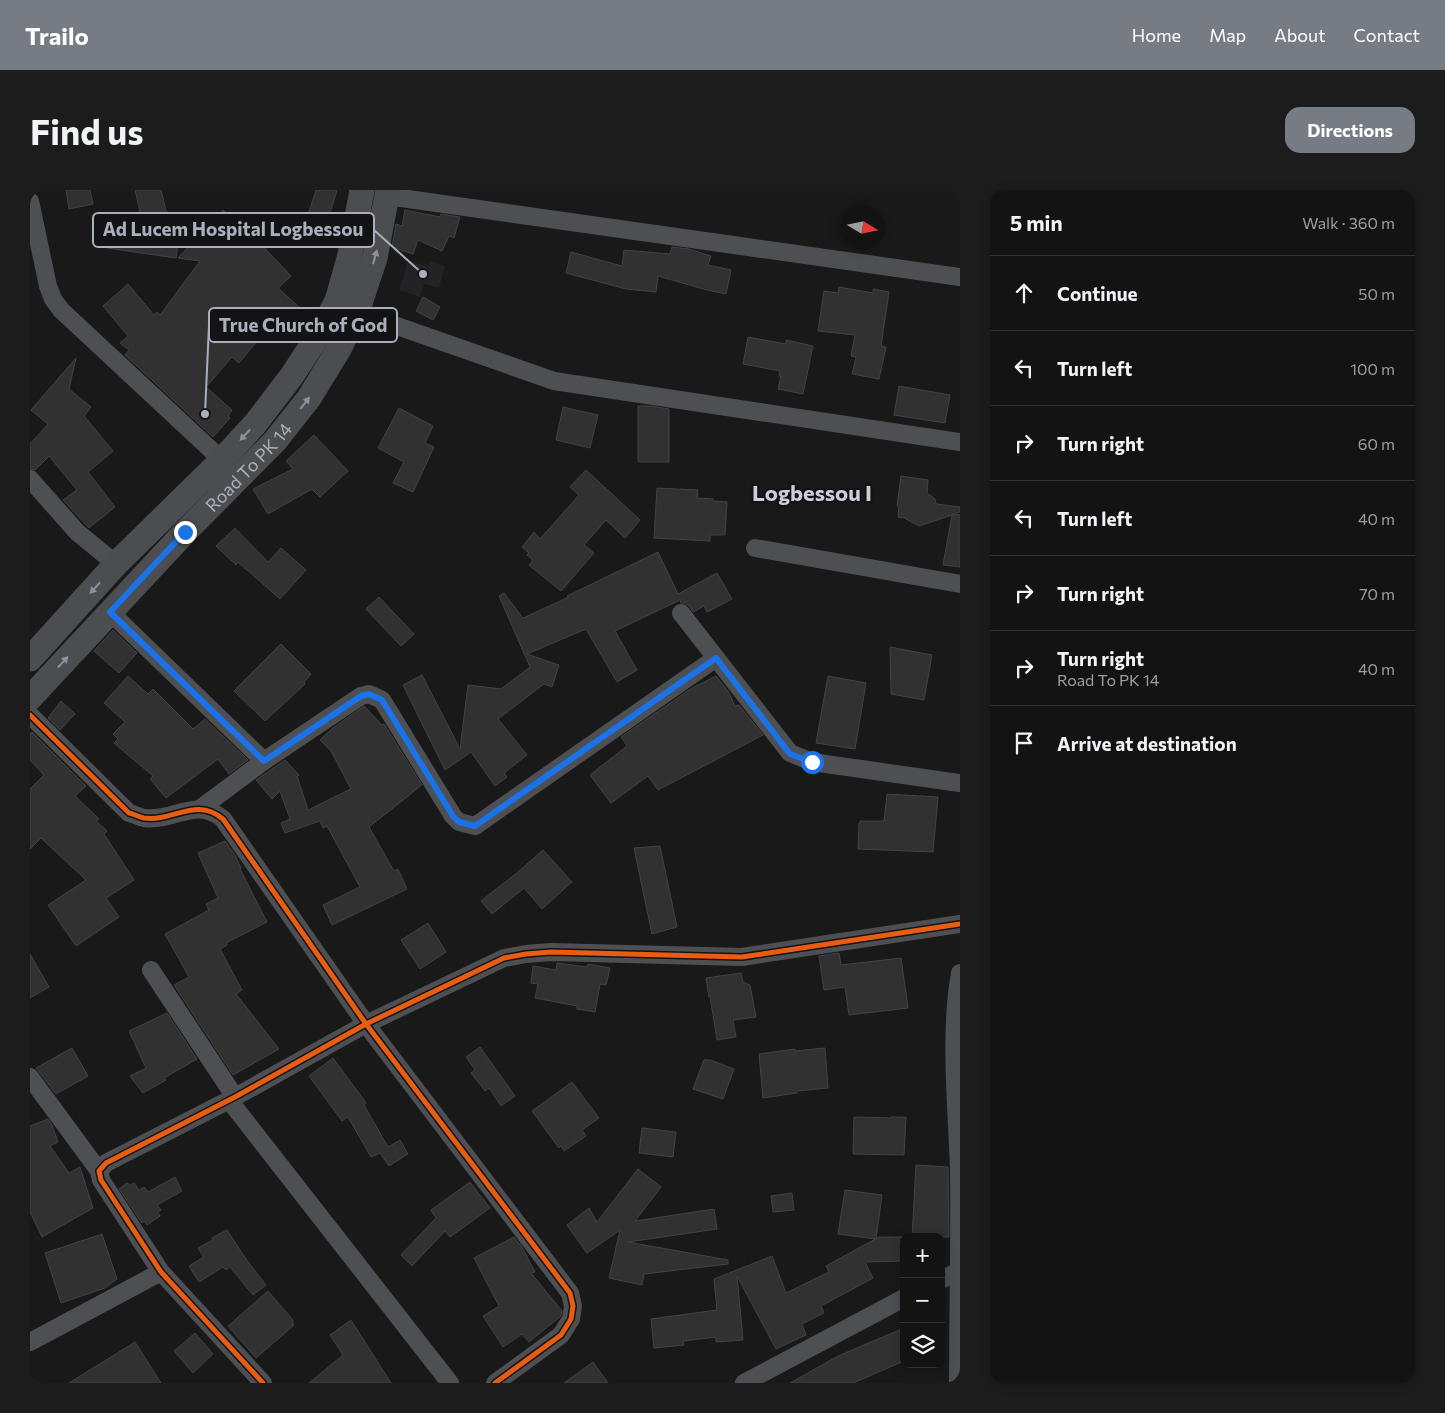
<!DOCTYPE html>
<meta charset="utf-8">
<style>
:root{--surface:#131314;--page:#1c1c1d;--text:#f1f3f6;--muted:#9d9ea0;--line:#323234;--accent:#777b83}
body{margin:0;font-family:Commissioner,sans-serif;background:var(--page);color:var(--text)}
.controls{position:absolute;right:15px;bottom:15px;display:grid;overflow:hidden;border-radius:10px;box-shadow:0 2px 12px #0003}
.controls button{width:45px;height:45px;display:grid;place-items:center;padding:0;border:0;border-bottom:1px solid var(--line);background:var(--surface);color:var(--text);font:25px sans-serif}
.compass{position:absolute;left:810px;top:15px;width:45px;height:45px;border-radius:50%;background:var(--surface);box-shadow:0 2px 12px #0003;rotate:100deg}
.stop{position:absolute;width:15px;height:15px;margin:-11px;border:4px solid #1a73e8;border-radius:50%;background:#fff}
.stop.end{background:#1a73e8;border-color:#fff;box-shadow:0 1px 5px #0008}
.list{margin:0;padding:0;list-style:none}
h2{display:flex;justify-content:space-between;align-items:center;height:65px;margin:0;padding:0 20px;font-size:21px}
h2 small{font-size:16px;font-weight:400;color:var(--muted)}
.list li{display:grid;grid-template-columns:32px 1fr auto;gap:15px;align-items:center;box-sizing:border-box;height:75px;padding:0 20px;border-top:1px solid var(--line)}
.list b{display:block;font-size:19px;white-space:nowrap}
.list p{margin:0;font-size:16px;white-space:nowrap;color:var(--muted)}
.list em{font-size:16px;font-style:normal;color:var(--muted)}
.icon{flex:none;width:28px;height:28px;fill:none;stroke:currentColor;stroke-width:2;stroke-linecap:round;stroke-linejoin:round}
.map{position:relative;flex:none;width:930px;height:1193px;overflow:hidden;border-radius:15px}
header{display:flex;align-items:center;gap:30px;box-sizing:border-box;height:70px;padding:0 25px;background:var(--accent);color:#fff}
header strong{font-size:24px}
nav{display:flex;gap:28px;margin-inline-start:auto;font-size:18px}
.intro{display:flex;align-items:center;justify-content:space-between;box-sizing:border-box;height:120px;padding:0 30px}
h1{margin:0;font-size:35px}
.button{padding:12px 22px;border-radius:15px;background:var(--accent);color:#fff;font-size:18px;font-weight:700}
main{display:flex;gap:30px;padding:0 30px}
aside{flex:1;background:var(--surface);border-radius:15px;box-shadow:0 2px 12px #0003}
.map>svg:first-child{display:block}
</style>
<header>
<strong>Trailo</strong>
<nav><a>Home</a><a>Map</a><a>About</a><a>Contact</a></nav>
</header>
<div class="intro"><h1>Find us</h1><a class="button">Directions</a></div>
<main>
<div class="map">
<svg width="930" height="1193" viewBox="0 0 930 1193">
<rect width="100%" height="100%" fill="#19191a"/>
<!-- built -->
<path fill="#232326" d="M378 71 398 76 400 71 415 76 409 98 394 94 390 107 369 100Z"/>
<!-- building -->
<g fill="#313132" stroke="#424346">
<path d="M36 0H60L63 14 39 19Z"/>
<path d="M105 0H131L139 33 150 35 146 68 77 58 81 25 112 30Z"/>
<path d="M286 0H307L295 40 291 39 290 42 274 37Z"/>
<path d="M193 20 228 53 229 52 261 86 248 98 281 128 269 149 245 129 209 173 202 167 176 197 202 220 198 226 200 228 183 247 95 165 99 160 90 153 98 146 73 116 98 94 124 125 127 122 130 125 170 71 148 68Z"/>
<path d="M375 20 410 27 411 24 430 27 424 48 419 46 412 61 388 50 383 64 362 57 366 34 372 36Z"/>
<path d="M642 57 659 59 681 66 678 75 701 80 696 104 677 100 628 86 626 102 596 99 536 83 541 62 592 76 594 60 640 64Z"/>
<path d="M809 97 843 103V99L859 102 851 156 856 157 849 189 822 184 826 167 821 166 825 145 788 141 794 101 808 103Z"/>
<path d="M393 107 410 117 403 130 386 121Z"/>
<path d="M718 147 756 154V150L783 156 773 204 748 199 751 186H749L750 181 713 174Z"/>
<path d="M46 168 39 199 61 217 54 226 83 261 58 282 85 317 59 338 33 310 47 300 19 266 5 280 0 279V254L18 234 1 220Z"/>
<path d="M869 196 920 205 915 233 864 225Z"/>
<path d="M608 216H621L639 219V272H608Z"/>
<path d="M533 217 568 225 560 258 526 250Z"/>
<path d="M369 218 403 236 395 253 404 257 383 302 363 293 374 272 348 258Z"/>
<path d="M284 245 318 281 290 307 282 299 238 324 223 299 263 279 256 271Z"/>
<path d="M556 280 610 330 595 348 576 330 554 355 564 363 531 401 499 375 503 370 497 365 499 363 492 357 504 342 510 349 549 305 540 297Z"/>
<path d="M871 286 898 290 897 303 905 309 906 314 930 317V322L922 324 930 325V377L913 375 922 325 889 336 874 328 868 327 869 316H867Z"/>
<path d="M627 298 668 300 667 308 683 309V311L697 312 695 345H680V351L624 348Z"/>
<path d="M205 338 238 372 251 358 276 380 250 409 208 372 206 375 186 356Z"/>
<path d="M628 362 648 404 687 383 702 409 677 422 674 416 663 422 659 416 655 413H651L650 410 585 441 607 480 587 492 556 439 497 464 529 475 522 497 514 494 468 529 497 565 474 583 477 587 465 596 441 562 415 580 373 495 392 485 430 559 438 495 471 499 500 477 469 406 474 403 493 428 539 407 537 406Z"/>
<path d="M349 407 384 444 371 456 336 419Z"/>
<path d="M83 440 107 463 89 483 64 461Z"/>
<path d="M251 454 281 484 274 492 275 494 235 531 204 501Z"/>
<path d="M860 457 902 465 894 510 861 504Z"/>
<path d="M98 486 118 504 123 499 163 539 175 529 218 570 199 584 188 569 136 608 120 589 123 586 84 553 88 549 83 544 95 532 74 513Z"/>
<path d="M686 486 698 501 705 516 709 515 733 545 628 600 618 586 581 613 560 585 597 556 591 547 662 498Z"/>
<path d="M798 486 836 493 825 559 786 553Z"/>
<path d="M31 511 45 524 30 540 18 528Z"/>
<path d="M334 516 352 535 354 534 392 595 339 637 364 681 368 679 377 699 302 735 293 715 330 697 297 636 293 638 290 631 255 643 251 633 260 629 250 601 242 609 226 590 255 570 269 585 267 586 278 620 321 599 301 561 290 550 303 538Z"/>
<path d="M2 542 56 596 45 606 69 629 66 631 77 641 74 644 104 690 76 708 89 727 46 756 18 715 56 690 11 648 0 659V599L14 585 0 570V544Z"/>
<path d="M857 604 908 607 903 662 828 659 829 633H830V631H854Z"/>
<path d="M195 651 205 665 211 678 210 679 237 732 196 753 197 755 190 759 212 800 206 804 249 859 203 885 144 795 159 787 135 744 179 720 176 714 188 708 168 663Z"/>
<path d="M630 656 647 737 622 744 604 658Z"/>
<path d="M513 660 542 692 512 719 494 698 462 724 451 711 488 682Z"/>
<path d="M398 733 416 762 390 779 371 750Z"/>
<path d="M809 763 811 775 871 768 878 818 819 825 815 797 794 800 789 766Z"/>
<path d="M0 764 19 797 0 808Z"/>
<path d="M527 773 557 777 558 774 580 778 576 795 570 794 565 822 547 819V816L505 808 508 794 501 793 503 776 526 780Z"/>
<path d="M711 783 713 792 720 795 726 827 703 830 706 847 687 850 680 806 679 807 676 788Z"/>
<path d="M137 823 167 869 134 888 136 890 113 903 100 886 116 878 99 841Z"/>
<path d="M450 857 485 906 471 916 459 898 455 901 441 883 445 880 436 867Z"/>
<path d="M42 858 58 886 26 904 6 878Z"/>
<path d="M795 858 798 898 767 901V903L733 908 729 864 765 859V861Z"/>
<path d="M303 868 336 913 334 915 358 957 370 950 378 964 359 976 350 963 341 967 318 927 312 931 279 886Z"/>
<path d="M674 870H680L704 879 693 909 663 899Z"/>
<path d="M542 892 569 928 552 940 556 946 534 961 531 956 529 958 502 921Z"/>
<path d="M824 927 861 928V927H876L874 965 823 964Z"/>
<path d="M18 929 22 935 28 952 20 956 39 983 50 977 63 1018 12 1047 0 1022V936Z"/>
<path d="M612 938 646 942 643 967 609 963Z"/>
<path d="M886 975 918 977 919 1047H882Z"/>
<path d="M608 979 631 997 605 1031 684 1019 687 1039 598 1052 698 1070V1074L614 1084 612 1095 579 1088 590 1040 557 1063 537 1035 559 1018 567 1032Z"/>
<path d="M145 987 152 1001 127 1015 131 1020 128 1022 130 1026 117 1035 114 1031 112 1033 89 999 97 993 101 995 104 993 109 1000 114 997 118 1002Z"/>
<path d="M440 992 460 1018 420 1047 415 1041 382 1076 371 1065 406 1028 401 1020Z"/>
<path d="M815 1000 852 1005 846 1049 808 1044Z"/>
<path d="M762 1003 764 1020 743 1022 741 1006Z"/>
<path d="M197 1040 218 1072 236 1095 223 1105 200 1077 196 1080 193 1077 169 1092 159 1076 174 1067 168 1058 183 1050 182 1048Z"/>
<path d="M72 1044 87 1089 75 1098 31 1113 15 1063Z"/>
<path d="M484 1047 492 1057 505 1082 501 1083 532 1121 531 1126 499 1152 492 1144 473 1157 453 1126 469 1116 444 1068Z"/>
<path d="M849 1047H874V1071L835 1072 843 1088 791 1116 794 1123 772 1134 776 1145 746 1159 707 1086 713 1150 686 1152V1147L653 1151 654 1155 624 1158 621 1129 687 1120 684 1089 742 1066 756 1103 799 1082 796 1076Z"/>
<path d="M238 1101 263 1130V1136L226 1168 198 1136Z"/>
<path d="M321 1130 361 1193H279L313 1165 300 1145Z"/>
<path d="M874 1138V1171L823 1193H760L808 1166Z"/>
<path d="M165 1143 183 1164 163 1183 144 1161Z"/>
<path d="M105 1152 131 1193H39Z"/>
<path d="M563 1172 578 1193H534Z"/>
</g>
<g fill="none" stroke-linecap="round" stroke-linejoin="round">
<!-- minor -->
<g stroke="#4d4f53" stroke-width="18">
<path d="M357 6 930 87"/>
<path d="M0 11 18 96 23 109 31 120 192 270"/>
<path d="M327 122 524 191 930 252"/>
<path d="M0 289 47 342 86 374"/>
<path d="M725 358 930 394"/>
<path d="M80 422 234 571"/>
<path d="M651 423 760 563 782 572 930 593"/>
<path d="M0 525 99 623C104 624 109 627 114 628 144 632 166 606 193 629L336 834 540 1103 543 1116 541 1129 531 1145 465 1193"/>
<path d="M171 618 234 571 331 506 339 504 352 510 423 626 429 632 445 636 686 468"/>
<path d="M121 780 205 907"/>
<path d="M0 887 69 981"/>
<path d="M199 910 420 1193"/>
<path d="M911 1090 929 1081"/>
<path d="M0 1152 131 1082"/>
<path d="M233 1193 131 1082 71 990 69 981 76 973 205 907 336 834 474 768 496 764 521 762 712 767 930 734"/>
<path d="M714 1193 874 1108"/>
<path d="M928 1193C928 1122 930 1051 929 980 927 916 919 845 930 783"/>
</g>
<!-- secondary -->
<g stroke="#4c4d51" stroke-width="25">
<path d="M0 469 86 374 192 270 225 234 261 187 286 149 307 111 320 65 332 0"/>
<path id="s1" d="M0 508 155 342 245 251 279 208 309 159 327 122 345 68 358 0"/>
</g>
<defs>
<g id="cycleway">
<path d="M0 525 99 623C104 624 109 627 114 628 144 632 166 606 193 629L336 834 540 1103 543 1116 541 1129 531 1145 465 1193"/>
<path d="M233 1193 131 1082 71 990 69 981 76 973 205 907 336 834 474 768 496 764 521 762 712 767 930 734"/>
</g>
</defs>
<!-- cycleway casing -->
<use href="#cycleway" stroke="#131316" stroke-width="8"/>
<!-- cycleway -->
<use href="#cycleway" stroke="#e95d12" stroke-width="5"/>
</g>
<!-- one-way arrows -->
<defs><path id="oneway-solid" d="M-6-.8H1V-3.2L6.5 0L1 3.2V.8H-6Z" transform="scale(1.25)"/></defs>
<g fill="#8d929b">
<use href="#oneway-solid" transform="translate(345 67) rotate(-75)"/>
<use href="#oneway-solid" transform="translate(275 213) rotate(-52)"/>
<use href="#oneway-solid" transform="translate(215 245) rotate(133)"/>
<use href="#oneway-solid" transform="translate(65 398) rotate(132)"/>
<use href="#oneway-solid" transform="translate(33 472) rotate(-47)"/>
</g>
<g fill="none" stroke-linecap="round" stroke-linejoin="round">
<!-- route -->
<path stroke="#1a73e8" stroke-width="6" d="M155 342 80 422 234 571 331 506 339 504 352 510 423 626 429 632 445 636 686 468 760 564 782 572"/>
</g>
<g text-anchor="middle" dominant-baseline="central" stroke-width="4.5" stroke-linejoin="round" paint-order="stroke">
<!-- street labels -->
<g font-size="18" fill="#a9b0bb" stroke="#131316">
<text stroke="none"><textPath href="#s1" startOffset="318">Road To PK 14</textPath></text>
</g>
<!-- district labels -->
<g font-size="22" font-weight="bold" fill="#cbcfd7" stroke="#131316">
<text x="782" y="302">Logbessou I</text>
</g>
</g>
<!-- callouts -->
<path fill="none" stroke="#a9b0bb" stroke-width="2" d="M393 84L344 40M175 224L179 135"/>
<g fill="#a9b0bb" stroke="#131316" stroke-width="2">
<circle cx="393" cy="84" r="5"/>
<circle cx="175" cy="224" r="5"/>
</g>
<g fill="#131316" stroke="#a9b0bb" stroke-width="2">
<rect x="63" y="23" width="281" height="34" rx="5"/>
<rect x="179" y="118" width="188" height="34" rx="5"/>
</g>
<g font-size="19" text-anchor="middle" font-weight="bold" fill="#a9b0bb">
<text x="203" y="46">Ad Lucem Hospital Logbessou</text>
<text x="273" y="142">True Church of God</text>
</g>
</svg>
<div class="controls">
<button>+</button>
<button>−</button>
<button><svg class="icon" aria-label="layers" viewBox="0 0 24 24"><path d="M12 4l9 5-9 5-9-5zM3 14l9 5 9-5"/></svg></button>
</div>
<svg class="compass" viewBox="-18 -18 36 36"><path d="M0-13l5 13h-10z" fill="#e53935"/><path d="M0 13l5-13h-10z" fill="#9d9ea0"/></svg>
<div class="stop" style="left:782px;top:572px"></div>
<div class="stop end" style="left:155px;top:342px"></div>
</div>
<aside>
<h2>5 min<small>Walk · 360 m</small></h2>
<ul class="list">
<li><svg class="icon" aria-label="ahead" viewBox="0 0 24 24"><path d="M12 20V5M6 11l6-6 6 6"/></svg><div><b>Continue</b></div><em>50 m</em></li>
<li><svg class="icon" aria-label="left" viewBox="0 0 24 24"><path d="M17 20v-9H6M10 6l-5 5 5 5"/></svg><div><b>Turn left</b></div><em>100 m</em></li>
<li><svg class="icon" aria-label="right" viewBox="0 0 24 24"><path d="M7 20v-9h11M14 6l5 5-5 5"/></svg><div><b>Turn right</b></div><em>60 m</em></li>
<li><svg class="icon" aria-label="left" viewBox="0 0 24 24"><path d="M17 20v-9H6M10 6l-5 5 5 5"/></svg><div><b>Turn left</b></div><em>40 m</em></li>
<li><svg class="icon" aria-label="right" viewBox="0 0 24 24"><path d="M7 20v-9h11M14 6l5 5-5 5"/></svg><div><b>Turn right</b></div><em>70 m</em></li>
<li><svg class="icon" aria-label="right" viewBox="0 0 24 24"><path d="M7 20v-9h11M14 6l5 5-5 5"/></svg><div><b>Turn right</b><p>Road To PK 14</p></div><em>40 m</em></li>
<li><svg class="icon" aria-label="arrive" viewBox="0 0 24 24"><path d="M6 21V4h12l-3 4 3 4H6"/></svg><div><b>Arrive at destination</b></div></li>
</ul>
</aside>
</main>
